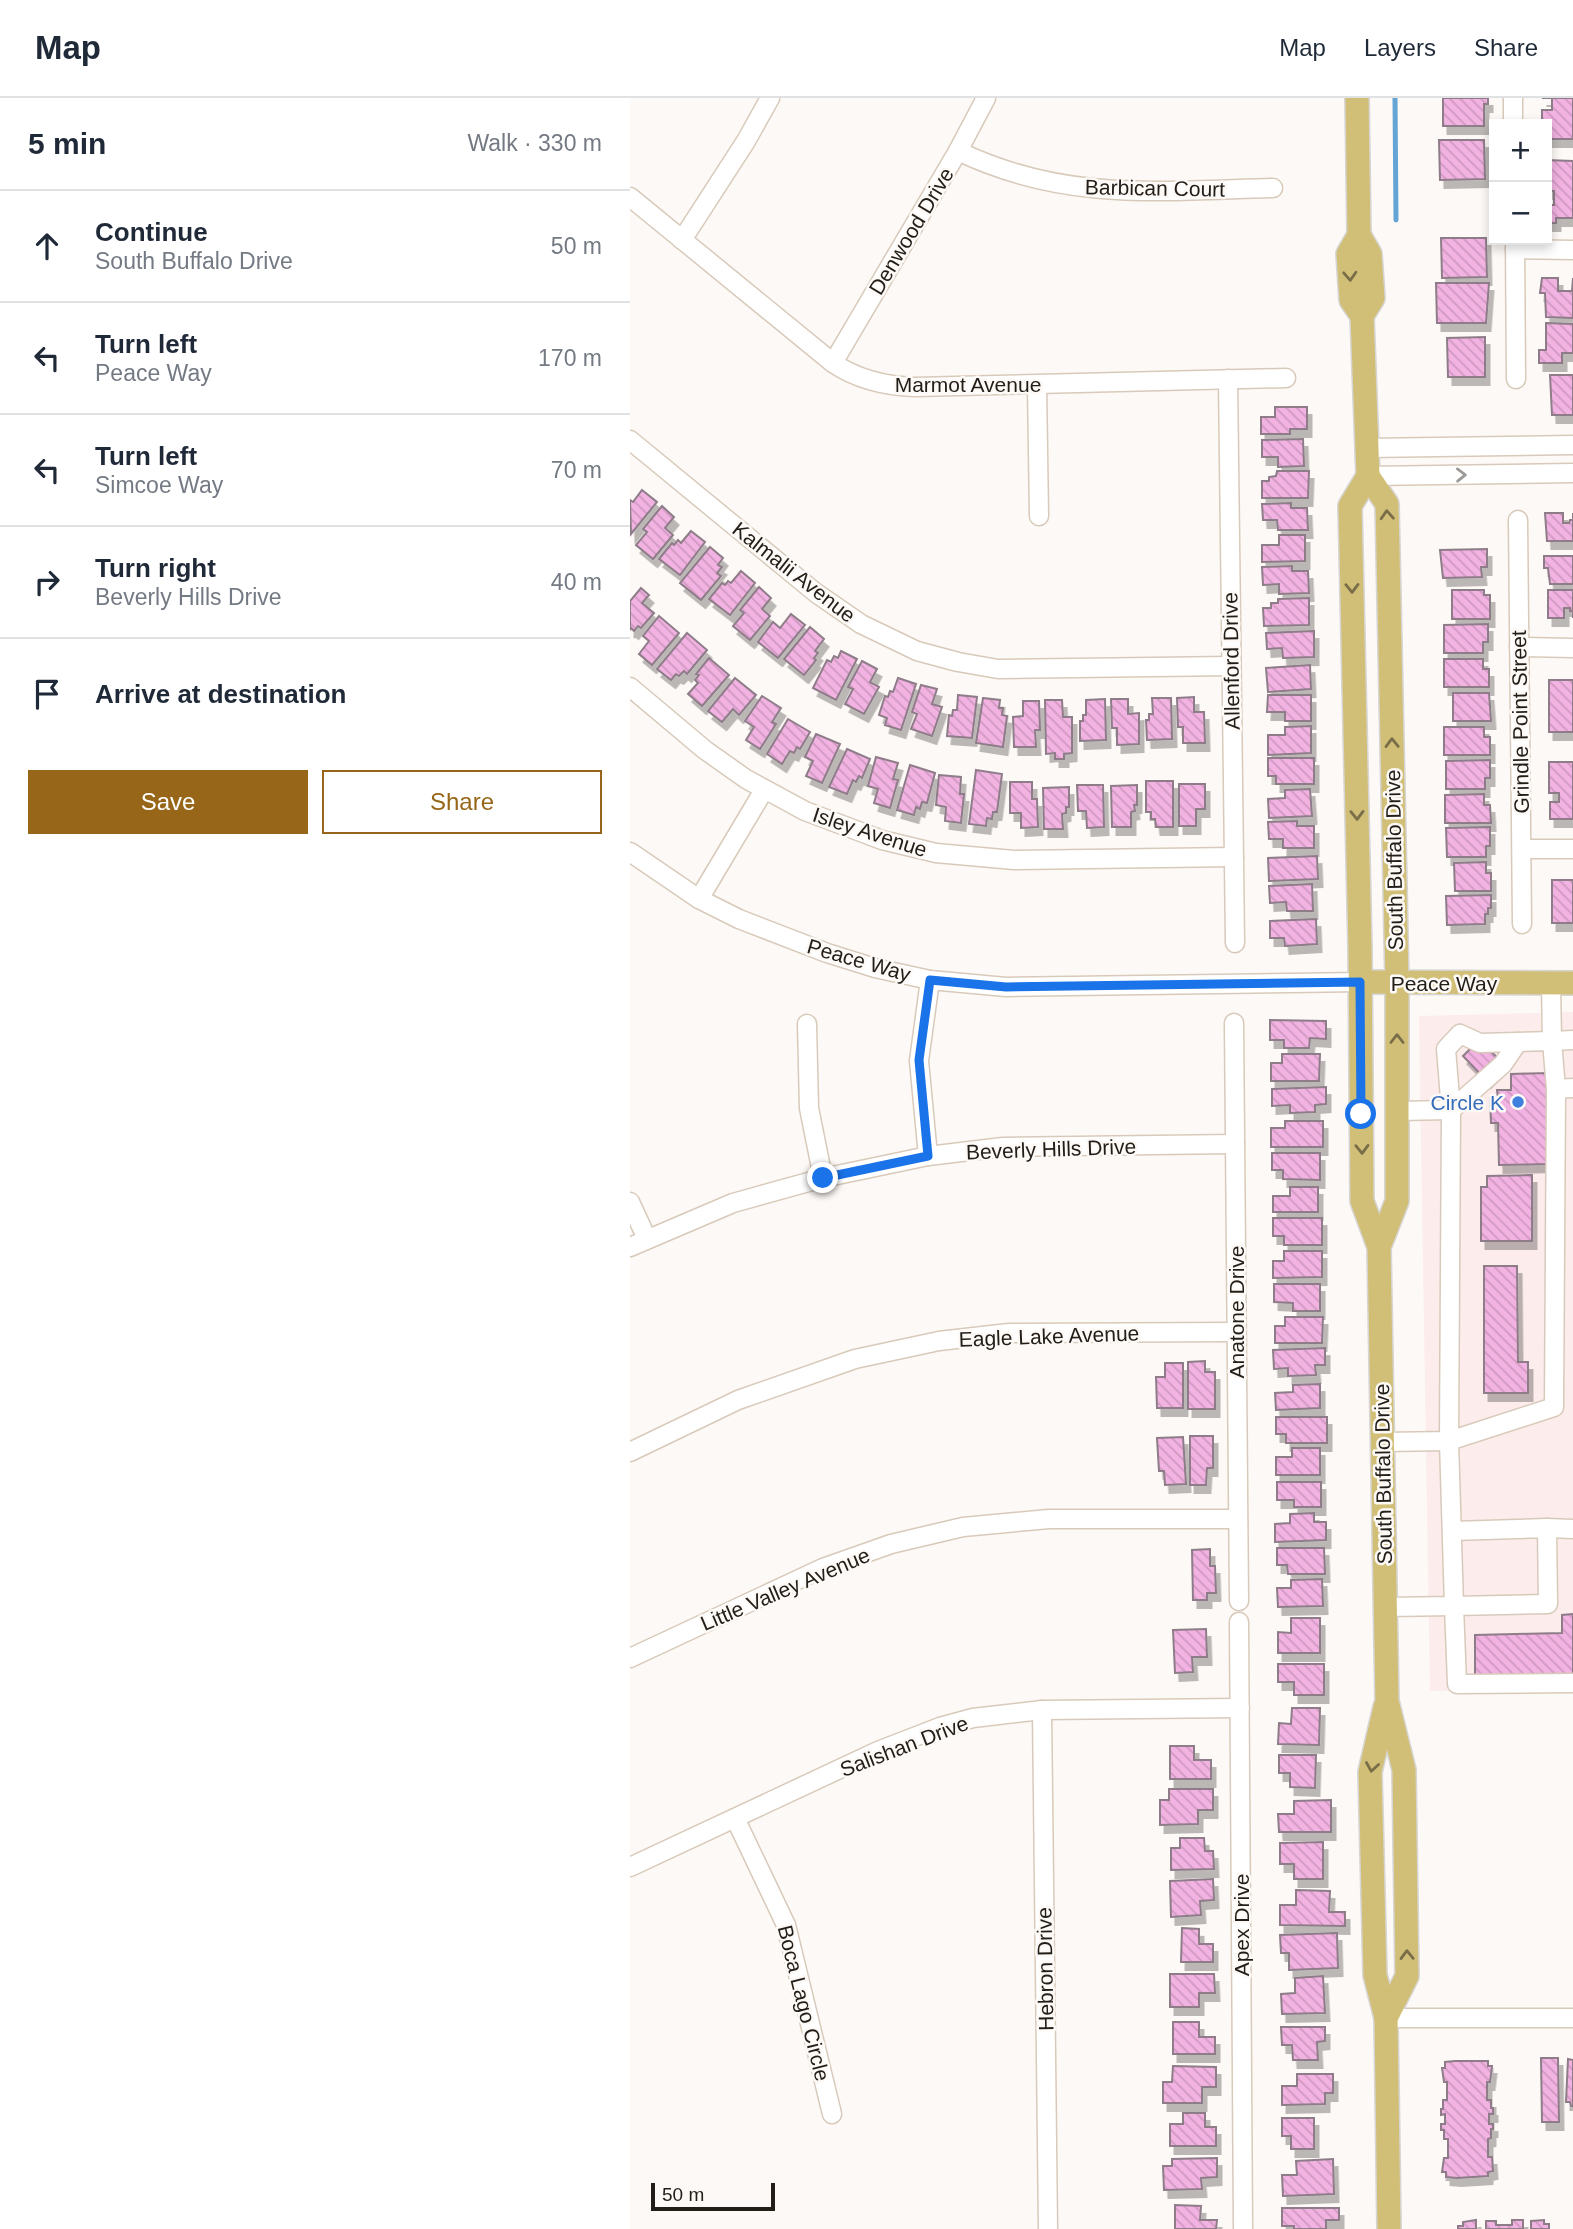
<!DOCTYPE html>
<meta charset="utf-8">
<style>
:root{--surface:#fff;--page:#f6f6f7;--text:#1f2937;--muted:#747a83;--line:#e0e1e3;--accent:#976618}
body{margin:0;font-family:Arial,sans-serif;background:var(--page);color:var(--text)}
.controls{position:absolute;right:21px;top:21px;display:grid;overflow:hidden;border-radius:0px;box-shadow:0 4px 10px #0003}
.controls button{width:63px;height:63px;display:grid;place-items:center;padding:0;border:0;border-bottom:2px solid var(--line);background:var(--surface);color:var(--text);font:35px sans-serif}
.scale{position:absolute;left:21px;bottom:18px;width:124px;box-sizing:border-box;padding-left:7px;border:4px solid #221d17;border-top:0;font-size:19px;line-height:24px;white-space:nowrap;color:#221d17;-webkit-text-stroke:5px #fdf9f6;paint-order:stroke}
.stop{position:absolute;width:21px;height:21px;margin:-16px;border:5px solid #1a73e8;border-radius:50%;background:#fff}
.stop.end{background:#1a73e8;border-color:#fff;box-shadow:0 2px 7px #0008}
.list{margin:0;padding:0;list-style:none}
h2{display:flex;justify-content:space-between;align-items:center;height:91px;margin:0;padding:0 28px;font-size:30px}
h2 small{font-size:23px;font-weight:400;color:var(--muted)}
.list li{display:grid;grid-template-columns:46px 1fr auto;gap:21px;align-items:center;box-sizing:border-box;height:112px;padding:0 28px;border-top:2px solid var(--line)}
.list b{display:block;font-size:26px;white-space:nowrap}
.list p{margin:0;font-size:23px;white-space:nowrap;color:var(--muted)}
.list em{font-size:23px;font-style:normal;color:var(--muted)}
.actions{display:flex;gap:14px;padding:21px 28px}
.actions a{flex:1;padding:16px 0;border:2px solid var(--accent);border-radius:0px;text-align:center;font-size:24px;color:var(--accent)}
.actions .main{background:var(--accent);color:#fff}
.icon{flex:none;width:38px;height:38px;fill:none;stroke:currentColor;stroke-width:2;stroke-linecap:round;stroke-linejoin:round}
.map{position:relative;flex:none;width:943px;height:2131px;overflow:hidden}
header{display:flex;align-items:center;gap:42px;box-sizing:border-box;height:98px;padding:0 35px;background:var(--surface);border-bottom:2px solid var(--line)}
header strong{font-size:33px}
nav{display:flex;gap:38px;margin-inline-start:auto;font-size:24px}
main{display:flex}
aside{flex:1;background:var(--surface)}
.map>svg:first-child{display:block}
</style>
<header>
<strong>Map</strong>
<nav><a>Map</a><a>Layers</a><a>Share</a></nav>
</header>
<main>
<aside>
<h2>5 min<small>Walk · 330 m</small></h2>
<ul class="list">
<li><svg class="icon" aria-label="ahead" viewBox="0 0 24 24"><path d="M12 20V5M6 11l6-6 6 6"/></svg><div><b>Continue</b><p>South Buffalo Drive</p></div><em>50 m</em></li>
<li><svg class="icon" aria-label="left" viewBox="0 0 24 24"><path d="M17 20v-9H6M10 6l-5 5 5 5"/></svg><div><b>Turn left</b><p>Peace Way</p></div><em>170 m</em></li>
<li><svg class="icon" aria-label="left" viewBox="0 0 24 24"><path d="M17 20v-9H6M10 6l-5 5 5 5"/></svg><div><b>Turn left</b><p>Simcoe Way</p></div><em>70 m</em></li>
<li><svg class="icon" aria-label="right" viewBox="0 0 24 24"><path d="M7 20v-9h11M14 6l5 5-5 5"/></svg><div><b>Turn right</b><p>Beverly Hills Drive</p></div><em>40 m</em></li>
<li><svg class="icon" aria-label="arrive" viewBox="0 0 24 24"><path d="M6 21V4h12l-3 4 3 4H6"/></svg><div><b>Arrive at destination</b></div></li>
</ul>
<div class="actions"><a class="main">Save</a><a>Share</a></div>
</aside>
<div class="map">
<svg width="943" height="2131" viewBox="0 0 943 2131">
<defs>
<pattern id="building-back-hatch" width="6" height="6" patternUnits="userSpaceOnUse" patternTransform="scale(1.75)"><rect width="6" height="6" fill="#f2b2e2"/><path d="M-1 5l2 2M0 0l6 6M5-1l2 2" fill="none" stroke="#cf99c1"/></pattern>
<filter id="shadow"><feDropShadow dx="4.5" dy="8" stdDeviation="0" flood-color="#0004"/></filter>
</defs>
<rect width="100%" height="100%" fill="#fdf9f6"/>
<!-- commercial -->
<path fill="#fcecec" d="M943 914V1593H800L789 918Z"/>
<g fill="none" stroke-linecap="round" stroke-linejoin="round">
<!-- stream -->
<path stroke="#65a5d5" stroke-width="5" d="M765 0 766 122"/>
</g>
<!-- building -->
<g fill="url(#building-back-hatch)" stroke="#8e7d89" stroke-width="2" filter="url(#shadow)">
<path d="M813 0H858V6H854V28H813Z"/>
<path d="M912 0H943V41H917V26H912V12H922V0Z"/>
<path d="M809 42H854L855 81 810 82Z"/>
<path d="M917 62 943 63V120H926V125H917V107H924V93H917Z"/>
<path d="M811 140H856L857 179 812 180Z"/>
<path d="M912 180H928V193H942L943 180V220L916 219 915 195H910Z"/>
<path d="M806 185H859L856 225H807Z"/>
<path d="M916 225 943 226V255H932V265H909V252H916Z"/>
<path d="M855 239V279H818L817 240Z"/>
<path d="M920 277H943V317H922Z"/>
<path d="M645 309H677V331H660V336H631V319H645Z"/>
<path d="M673 341 674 368 648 369V359H632V342Z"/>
<path d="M647 373H679L678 400H632V383H639V379L646 378Z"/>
<path d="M12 392 27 404 1 436 0 402 3 404Z"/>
<path d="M661 405V410H677L678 432H648L647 422H633L632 406Z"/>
<path d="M32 408 44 419 35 430 43 437 23 461 6 447 17 434 13 431Z"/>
<path d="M915 415H933V425H939L940 422H943V415V443H917Z"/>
<path d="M61 433 75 444 50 477 29 461 42 445 44 447 48 442 51 445Z"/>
<path d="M649 437H675V463L632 464V447H649Z"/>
<path d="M80 449 93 460 88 467 92 469 87 475 91 478 71 502 50 485Z"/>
<path d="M857 451V469H851L852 479 813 480 810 452Z"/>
<path d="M914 458H943V486H920L918 470H914Z"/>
<path d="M662 468V473H678L679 495 649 496V486L633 487 632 469Z"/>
<path d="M111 473 125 485 100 517 79 501 92 485 95 487 98 483 101 485Z"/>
<path d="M129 489 141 500 132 511 140 518 120 542 103 528 114 515 110 512Z"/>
<path d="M11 490 19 497 12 505 24 515 11 530 8 528 4 533 1 530 0 532V503Z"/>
<path d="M822 492H854V497H860V521H822Z"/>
<path d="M918 492H943V520V513H940V510H934V520H918Z"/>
<path d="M679 500V527L634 528 633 510H641V505H648V501Z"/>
<path d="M161 516 175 527 148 560 128 544 143 524 150 530Z"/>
<path d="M29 518 49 535 22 567 9 556 19 543 13 538Z"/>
<path d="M858 526V544H853V555H814V527Z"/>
<path d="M180 529 194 541 185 553 188 555 184 560 186 562 174 577 154 561Z"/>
<path d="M684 533V559L653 560 652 550 637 551 636 535Z"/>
<path d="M57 535 77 552 57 576 54 573 49 578 46 576 41 582 27 571Z"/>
<path d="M211 553 227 561 206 602 183 590 197 562 201 564 204 558 208 560Z"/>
<path d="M79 560 99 577 72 608 58 596 68 585 65 582 69 577 66 576Z"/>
<path d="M814 561H853V571H859V589H814Z"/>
<path d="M232 563 247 571 240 584 249 589 234 616 215 606 223 591 218 589Z"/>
<path d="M680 567 681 591 638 594 636 570Z"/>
<path d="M105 580 126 597 109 617 103 611 92 624 78 613Z"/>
<path d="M268 580 286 586 271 632 255 627 257 620 249 617 255 598 258 599 260 593 263 594Z"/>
<rect x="919" y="582" width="24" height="52"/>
<path d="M291 587 307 591 302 606 312 609 302 638 281 631 287 616 282 614Z"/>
<path d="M823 595H859L861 623H823Z"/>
<path d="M328 597 347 599 342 640 317 638 319 617 322 618 323 612H327Z"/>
<path d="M638 597H681V623H655V614H637Z"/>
<path d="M132 598 151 610 142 624 146 626 130 651 116 642 124 629 115 623Z"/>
<path d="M564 599V614H574L575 645H553V629H548L547 600Z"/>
<path d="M353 600 370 602 369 610H373L372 617 377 618 373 649 346 645Z"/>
<path d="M522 600H541L542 641 517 642 516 622H519V616H523Z"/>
<path d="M475 601 476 642 450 643V623H453V617H456V602Z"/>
<path d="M481 601H498V616L509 615V646L487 647V630H482Z"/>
<path d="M415 602H432L433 619H442V655L434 656V661H425V655L416 656Z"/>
<path d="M393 603H409L410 632H405L406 649H384L383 619 393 618Z"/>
<path d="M158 621 180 634 170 651 167 649 164 655 160 653 152 666 137 656Z"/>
<path d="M681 628V655L638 657V637H655V629Z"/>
<path d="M814 629H854V639H860V657H814Z"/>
<path d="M186 636 210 646 192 685 176 678 183 663 175 659Z"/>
<path d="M217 651 240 661 232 680 229 678 226 684 223 682 217 696 199 689Z"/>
<path d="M246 659 268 665 263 681 268 682 260 710 244 705 248 691 238 688Z"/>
<path d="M638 660H684V686H646V678H638Z"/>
<path d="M860 662V680H855V691H816V663Z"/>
<path d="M919 664H943V721H920V704H929V695H919Z"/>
<path d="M280 667 305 675 297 705 292 704 290 711 286 709 284 717 267 712Z"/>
<path d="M346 672 372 676 367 714H363L362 721 357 720 356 728 339 726Z"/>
<path d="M309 677 331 679 330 696H334L331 725 315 723 316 709 306 707Z"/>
<path d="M516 683H543V729H526L525 721H521V714H516Z"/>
<path d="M380 684H402V701H407L408 729 391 730V715H380Z"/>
<path d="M549 686H575V711H566V728H549Z"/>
<path d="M447 687H473L474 729 457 730 456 713H448Z"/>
<path d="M507 687V707H504L505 713 501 714V729H482L481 688Z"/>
<path d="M439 689V709H436V715L432 716 433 731H414L413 690Z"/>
<path d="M680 691 682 718 639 720 638 701 655 700V692Z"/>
<path d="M854 696V707H860L861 725H815V697Z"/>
<path d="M667 723V728H684V750H653V741H639L638 724Z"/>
<path d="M860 729V748H856V759H817L816 730Z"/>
<path d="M687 758 688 781 639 783 638 760Z"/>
<path d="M856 764V775H861V793H825L824 765Z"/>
<rect x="922" y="782" width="21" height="43"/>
<path d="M682 786 683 813H657L656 804 640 805 639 788Z"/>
<path d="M861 797V810H858V816H855V826L817 827 816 798Z"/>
<path d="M686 821 687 846 655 848 654 840H640V823Z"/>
<path d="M640 922 696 923V941L680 940 679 950H654V942H640Z"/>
<path d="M849 942 873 965 856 982 833 958Z"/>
<path d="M652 956H690L689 983H641V965H652Z"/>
<path d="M920 975 921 1066 869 1067 868 1025H861L860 1000H868L867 992H881V976Z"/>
<path d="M696 989V1006L685 1007V1014L660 1015V1007L642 1008V991Z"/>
<path d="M655 1023H693V1049H641V1030H655Z"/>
<path d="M642 1055H690V1082L653 1081V1072H642Z"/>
<path d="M902 1077V1143H851V1089H857V1078Z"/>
<path d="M660 1089H688V1114H643V1098H660Z"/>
<path d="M643 1120H692V1147H654V1138H643Z"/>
<path d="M654 1153H692V1179L643 1180V1163H654Z"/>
<path d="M854 1168H887L888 1264H898V1295H854Z"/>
<path d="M644 1186H690V1213H663V1205L644 1204Z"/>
<path d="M655 1219H693L692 1245H645V1228H655Z"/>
<path d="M695 1250V1267H685L686 1277 658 1278V1270L644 1271 643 1252Z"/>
<path d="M575 1263V1274H585V1311H558V1264Z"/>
<path d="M535 1265H553V1310H527L526 1279H535Z"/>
<path d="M690 1286V1310L646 1312 645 1295 663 1294V1287Z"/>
<path d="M646 1319H697V1345H656V1336H646Z"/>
<path d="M560 1338H583V1370H577L576 1387H560Z"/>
<path d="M553 1339 556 1386 535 1387 534 1373H529L527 1340Z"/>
<path d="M662 1350H690V1377H646V1359H662Z"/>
<path d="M647 1384H691V1409H664V1402H647Z"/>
<path d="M684 1415V1424H696V1442L645 1444V1426L660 1425V1416Z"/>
<path d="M647 1450H694L695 1476H658L657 1467H647Z"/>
<path d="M580 1451V1468H585L586 1495H577V1502H563L562 1452Z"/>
<path d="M692 1481 693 1508 648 1509 647 1490H661V1482Z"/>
<path d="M943 1516V1577L845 1579V1537L932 1535V1517Z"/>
<path d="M661 1520H690V1555H648V1534L661 1535Z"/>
<path d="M576 1531 577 1559H562L563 1574 545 1575 543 1532Z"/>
<path d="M648 1566H694V1597H664V1584H648Z"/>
<path d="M662 1610H690L689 1647 648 1646 649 1625 661 1626Z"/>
<path d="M540 1648H564V1662H581V1681H540Z"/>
<path d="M649 1657H686L685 1690 660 1689V1675H649Z"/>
<path d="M539 1691H583V1712H568V1726L530 1727V1702H539Z"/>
<path d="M701 1702V1734H649L648 1716H664V1703Z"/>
<path d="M550 1740H574L575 1753H583L584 1771 541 1772V1750H550Z"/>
<path d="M693 1744V1781H664V1766H650V1745Z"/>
<path d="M583 1781 584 1802 570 1803 571 1817 541 1819 540 1783Z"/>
<path d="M666 1792 700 1793 699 1814H715V1828L650 1827V1807H666Z"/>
<path d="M552 1830 569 1831V1846H583V1864H551Z"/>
<path d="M707 1835 708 1870 659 1872V1855H651L650 1837Z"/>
<path d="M540 1876H584L585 1895H569V1909H540Z"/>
<path d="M693 1878 695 1915 652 1916 651 1896 665 1895V1880Z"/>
<path d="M543 1924H569V1939H585V1956H543Z"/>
<path d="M651 1929H695V1943L687 1944 688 1962H663L662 1947H652Z"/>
<path d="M911 1960H928L929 2024H912Z"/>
<path d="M938 1961 943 1962V2008H941L940 2004H936Z"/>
<path d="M825 1963H858V1968H862L860 1984H857V2002H861V2010H863V2016H859V2026H863V2031H861V2040L858 2041V2059H862L863 2073 858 2074V2078L827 2080 816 2079V2074H812L814 2060H818V2041H814V2032H811V2026H815V2016L811 2017V2011H813V2002H817V1984H814L812 1970H815V1964Z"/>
<path d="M543 1968 586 1969V1989H572V2005H533V1984H542Z"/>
<path d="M667 1976H703V1995H695V2006L652 2007V1988H667Z"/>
<path d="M553 2015H575V2029H586V2048H540V2026H553Z"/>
<path d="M652 2020H684V2051H661V2038H652Z"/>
<path d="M587 2060V2079L571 2080 572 2091 534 2092 533 2068H542V2061Z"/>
<path d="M703 2061 704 2096 653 2098 652 2077H667L666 2063Z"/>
<path d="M545 2107 571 2108 570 2122H587L586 2131H545Z"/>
<path d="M652 2110H709V2122H696V2131H664V2128H652Z"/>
<path d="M846 2122V2131H828V2128H833V2124Z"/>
<path d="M882 2122H893V2131H856V2123H866V2127H882Z"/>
<path d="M914 2122V2126H919V2131H901V2123Z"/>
</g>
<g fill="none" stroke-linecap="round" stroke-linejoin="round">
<defs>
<g id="minor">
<path d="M883 0V26"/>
<path d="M328 53C434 104 530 93 643 90"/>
<path d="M0 99 203 265C228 282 255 288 285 289L656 280"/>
<path d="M52 142 116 43 140 0"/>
<path d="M885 142 886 281"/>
<path d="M885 151 943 152"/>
<path d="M203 265 328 53 356 0"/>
<path d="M598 281 605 845"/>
<path d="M407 287 409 418"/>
<path d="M0 342 186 495 231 526 287 553 328 564 368 571 601 568"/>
<path d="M737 350 943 347"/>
<path d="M738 378 943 375"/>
<path d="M888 422 892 826"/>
<path d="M889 549 943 550"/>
<path d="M0 589 75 652 116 681 175 713 252 742 306 755 384 762 604 759"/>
<path d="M892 751H943"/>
<path d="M0 754 69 801 109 821 197 855 245 870 300 882 376 889 731 884"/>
<path d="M69 801 134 692"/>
<path d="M921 885 922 943 943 942"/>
<path d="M604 925 609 1503"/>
<path d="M177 926 179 1010 193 1080"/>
<path d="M821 1012 816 951 830 936 850 945 922 943 926 991"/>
<path d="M821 1012 873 966 888 944"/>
<path d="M298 1058 289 963 300 882"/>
<path d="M0 1104 17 1141"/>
<path d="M0 1149 103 1105 193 1080 298 1058 373 1049 605 1046"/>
<path d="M753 1344 819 1343 821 1012 766 1013"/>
<path d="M0 1354 108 1302 225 1261 309 1243 379 1235 606 1234"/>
<path d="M917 1430 943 1431"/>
<path d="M822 1433 917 1430 918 1506 824 1508 827 1586 943 1585"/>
<path d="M756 1509 824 1508 819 1343 924 1309 926 991 943 990"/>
<path d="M609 1524 613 2131"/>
<path d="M0 1560 193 1470 261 1446 333 1429 419 1421H607"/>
<path d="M412 1612 418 2131"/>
<path d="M105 1720 156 1827 202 2016"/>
<path d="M0 1769 248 1653 310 1629 343 1620 412 1612 610 1610"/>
<path d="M756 1920H943"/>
</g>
<g id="major">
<path d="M727 0 729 137 718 156 721 202 732 218"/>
<path d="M729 137 740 156 743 200 732 218 738 378 757 406 767 884V1103L749 1149"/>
<path d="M738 378 720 408 730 850 732 1103 749 1149 757 1603 774 1672 777 1878 756 1920"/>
<path d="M731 884 943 885"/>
<path d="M755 1609 740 1674 745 1877 756 1920 759 2131"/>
</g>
</defs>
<!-- minor casing -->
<use href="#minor" stroke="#d8caba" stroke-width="21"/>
<!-- major casing -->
<use href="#major" stroke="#d7d6d5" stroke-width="26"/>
<!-- minor -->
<use href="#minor" stroke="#fff" stroke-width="18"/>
<!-- major -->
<use href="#major" stroke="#d1bf78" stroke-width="23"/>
</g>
<!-- one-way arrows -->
<defs><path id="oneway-chevron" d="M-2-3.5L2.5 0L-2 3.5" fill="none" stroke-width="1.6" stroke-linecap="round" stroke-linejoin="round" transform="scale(1.75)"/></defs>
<g stroke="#7a6e48">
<use href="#oneway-chevron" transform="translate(720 178) rotate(87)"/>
<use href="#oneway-chevron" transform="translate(757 417) rotate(-93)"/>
<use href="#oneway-chevron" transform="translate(722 490) rotate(89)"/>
<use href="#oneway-chevron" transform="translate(762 645) rotate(-91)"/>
<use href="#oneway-chevron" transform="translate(727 717) rotate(89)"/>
<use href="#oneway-chevron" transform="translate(767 941) rotate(-90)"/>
<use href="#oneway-chevron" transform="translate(732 1051) rotate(89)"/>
<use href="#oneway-chevron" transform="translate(742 1669) rotate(99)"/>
<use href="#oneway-chevron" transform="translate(777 1857) rotate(-91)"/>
</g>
<use stroke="#9c9997" href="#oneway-chevron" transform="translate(831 377) rotate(-1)"/>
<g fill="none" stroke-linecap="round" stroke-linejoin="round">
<!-- route -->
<path stroke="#1a73e8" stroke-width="9" d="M193 1080 298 1058 289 962 300 882 376 889 730 884 731 1016"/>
</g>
<!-- markers -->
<circle fill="#3f7fe0" stroke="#fdf9f6" stroke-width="2.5" cx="888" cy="1004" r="7"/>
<g text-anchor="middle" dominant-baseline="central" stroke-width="5" stroke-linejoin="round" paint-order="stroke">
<!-- street labels -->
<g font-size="21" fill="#221d17" stroke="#fdf9f6">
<text transform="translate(525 90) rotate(1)">Barbican Court</text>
<text transform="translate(281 133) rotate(-59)">Denwood Drive</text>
<text x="338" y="286">Marmot Avenue</text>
<text transform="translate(164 474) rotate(38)">Kalmalii Avenue</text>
<text transform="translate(601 563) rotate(-91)">Allenford Drive</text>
<text transform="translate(890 624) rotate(-91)">Grindle Point Street</text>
<text transform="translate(240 734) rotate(18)">Isley Avenue</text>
<text transform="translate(764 762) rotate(-91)">South Buffalo Drive</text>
<text transform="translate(229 862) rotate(16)">Peace Way</text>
<text x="814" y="885">Peace Way</text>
<text transform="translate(421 1051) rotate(-2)">Beverly Hills Drive</text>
<text transform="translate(606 1214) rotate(-90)">Anatone Drive</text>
<text transform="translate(419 1238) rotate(-2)">Eagle Lake Avenue</text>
<text transform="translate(753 1376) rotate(-91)">South Buffalo Drive</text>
<text transform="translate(155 1491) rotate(-23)">Little Valley Avenue</text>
<text transform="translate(274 1648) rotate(-21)">Salishan Drive</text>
<text transform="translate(611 1827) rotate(-90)">Apex Drive</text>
<text transform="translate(415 1871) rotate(-91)">Hebron Drive</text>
<text transform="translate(174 1905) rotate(76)">Boca Lago Circle</text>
</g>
<!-- shop labels -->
<g font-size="21" fill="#366cbe" stroke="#fdf9f6" text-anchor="end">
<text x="874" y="1004">Circle K</text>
</g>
</g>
</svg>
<div class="controls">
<button>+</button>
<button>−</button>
</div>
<div class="scale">50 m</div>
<div class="stop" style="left:731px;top:1016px"></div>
<div class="stop end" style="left:193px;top:1080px"></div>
</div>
</main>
